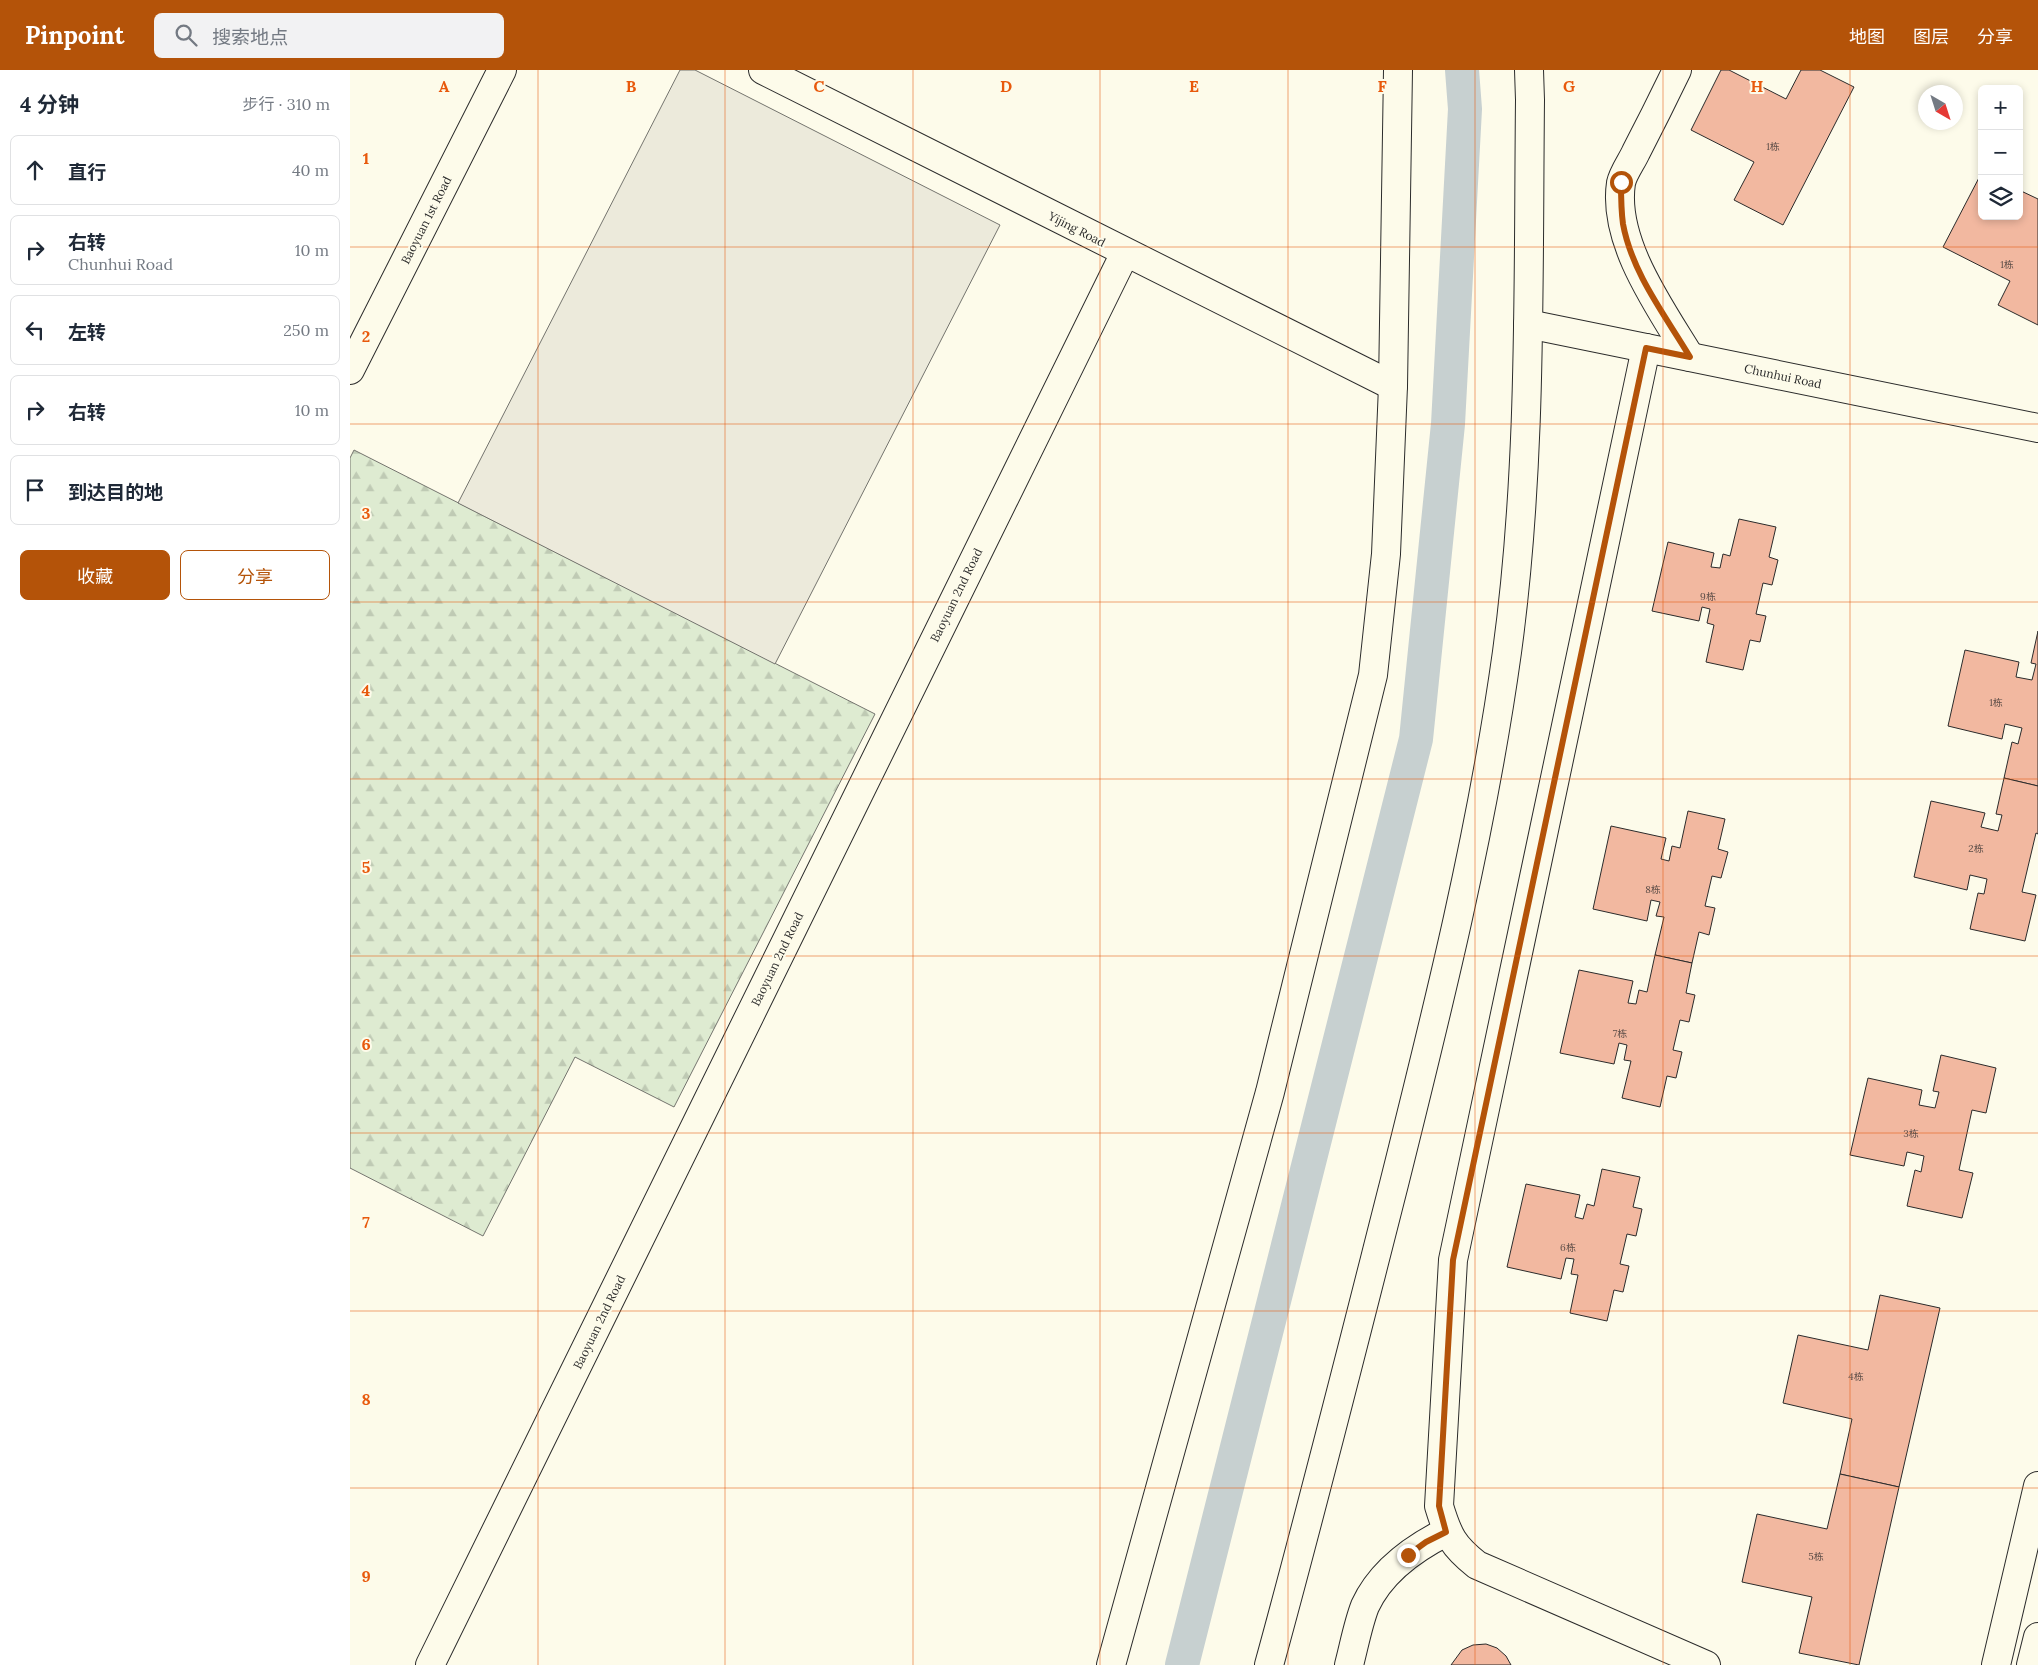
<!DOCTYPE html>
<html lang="zh">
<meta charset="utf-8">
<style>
:root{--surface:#fff;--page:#f2f2f3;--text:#1f2937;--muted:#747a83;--line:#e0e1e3;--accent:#b45309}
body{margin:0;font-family:Lora,"Noto Sans SC",serif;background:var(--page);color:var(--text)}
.controls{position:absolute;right:15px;top:15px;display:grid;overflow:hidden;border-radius:8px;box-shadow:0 2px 8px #0003}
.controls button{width:45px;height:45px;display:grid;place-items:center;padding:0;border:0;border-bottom:1px solid var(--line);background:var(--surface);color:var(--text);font:25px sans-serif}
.compass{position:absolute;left:1568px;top:15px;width:45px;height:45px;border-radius:50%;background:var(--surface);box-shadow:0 2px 8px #0003;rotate:141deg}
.stop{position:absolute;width:15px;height:15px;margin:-11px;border:4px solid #b45309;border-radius:50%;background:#fff}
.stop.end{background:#b45309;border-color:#fff;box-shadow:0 1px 5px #0008}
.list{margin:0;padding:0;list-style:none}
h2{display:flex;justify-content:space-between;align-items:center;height:65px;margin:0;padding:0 20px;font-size:21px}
h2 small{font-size:16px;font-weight:400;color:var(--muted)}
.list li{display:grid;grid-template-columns:32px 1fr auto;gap:15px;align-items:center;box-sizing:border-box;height:70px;margin:0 10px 10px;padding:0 10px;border:1px solid var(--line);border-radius:8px}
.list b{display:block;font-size:19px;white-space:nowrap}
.list p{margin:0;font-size:16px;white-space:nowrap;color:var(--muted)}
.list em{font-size:16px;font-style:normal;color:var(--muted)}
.actions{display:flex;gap:10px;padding:15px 20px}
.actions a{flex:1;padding:11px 0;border:1px solid var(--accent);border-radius:8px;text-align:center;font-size:18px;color:var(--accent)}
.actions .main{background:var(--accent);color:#fff}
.icon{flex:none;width:28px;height:28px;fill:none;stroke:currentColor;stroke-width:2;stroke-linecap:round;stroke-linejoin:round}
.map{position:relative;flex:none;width:1688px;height:1595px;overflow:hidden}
header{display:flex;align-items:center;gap:30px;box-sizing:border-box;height:70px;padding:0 25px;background:var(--accent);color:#fff}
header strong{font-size:24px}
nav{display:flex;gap:28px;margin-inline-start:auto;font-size:18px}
.search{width:350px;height:45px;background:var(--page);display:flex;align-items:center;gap:12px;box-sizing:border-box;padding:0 18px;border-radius:8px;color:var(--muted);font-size:19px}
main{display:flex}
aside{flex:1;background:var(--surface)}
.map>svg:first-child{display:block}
</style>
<header>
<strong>Pinpoint</strong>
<div class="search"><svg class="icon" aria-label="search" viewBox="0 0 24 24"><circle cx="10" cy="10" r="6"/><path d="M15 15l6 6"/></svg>搜索地点</div>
<nav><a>地图</a><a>图层</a><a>分享</a></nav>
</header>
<main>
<aside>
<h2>4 分钟<small>步行 · 310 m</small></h2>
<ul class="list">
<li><svg class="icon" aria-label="ahead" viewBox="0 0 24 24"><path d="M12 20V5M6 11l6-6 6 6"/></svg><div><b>直行</b></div><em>40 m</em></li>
<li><svg class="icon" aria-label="right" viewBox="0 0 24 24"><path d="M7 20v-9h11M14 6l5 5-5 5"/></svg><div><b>右转</b><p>Chunhui Road</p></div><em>10 m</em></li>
<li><svg class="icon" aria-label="left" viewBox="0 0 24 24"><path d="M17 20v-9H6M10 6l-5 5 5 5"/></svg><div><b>左转</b></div><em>250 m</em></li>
<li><svg class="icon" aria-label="right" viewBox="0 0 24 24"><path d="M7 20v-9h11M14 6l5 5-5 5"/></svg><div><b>右转</b></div><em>10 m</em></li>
<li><svg class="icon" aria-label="arrive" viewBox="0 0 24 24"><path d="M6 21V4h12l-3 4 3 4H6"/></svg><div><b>到达目的地</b></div></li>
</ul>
<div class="actions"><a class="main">收藏</a><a>分享</a></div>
</aside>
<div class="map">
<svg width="1688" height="1595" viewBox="0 0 1688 1595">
<defs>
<pattern id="forest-firs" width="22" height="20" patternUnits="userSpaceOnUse" patternTransform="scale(1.25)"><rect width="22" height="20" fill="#deebd1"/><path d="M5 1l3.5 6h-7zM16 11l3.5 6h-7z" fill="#bfcab4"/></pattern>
</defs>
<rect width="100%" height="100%" fill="#fdfbea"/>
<!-- forest -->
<path fill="url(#forest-firs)" stroke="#74746e" d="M4 380 525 644 324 1037 225 987 133 1166 0 1098V388Z"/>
<!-- parking -->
<path fill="#eceadb" stroke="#74746e" d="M330 0H345L650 155 425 594 108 433Z"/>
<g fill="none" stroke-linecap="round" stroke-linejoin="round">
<!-- canal -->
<path stroke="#c7d0d0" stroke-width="34" d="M832 1595 1066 669 1098 354 1115 39 1112 0"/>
</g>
<!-- building -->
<g fill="#f2b8a0" stroke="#2b2b2b">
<path d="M1371 0H1379L1436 29 1451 0H1470L1504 17 1433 155 1384 130 1404 92 1341 60Z"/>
<path d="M1632 102V146H1669V120L1688 129V255L1648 235 1660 211 1593 177Z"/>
<path d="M1389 449 1426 457 1419 487 1428 490 1422 515 1413 513 1406 544 1416 546 1410 572 1400 570 1393 600 1356 592 1364 555 1357 553 1360 539 1352 537 1349 551 1302 541 1318 472 1364 483 1361 497 1370 498 1373 484 1380 486Z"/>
<path d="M1688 561V716L1654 708 1662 672 1668 674 1672 658 1655 654 1652 669 1598 656 1615 580 1669 592 1666 607 1682 610 1686 594 1681 593Z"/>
<path d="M1654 708 1688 716V764L1686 763 1672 822 1686 825 1675 871 1620 859 1628 823 1634 824 1637 809 1620 805 1617 820 1564 807 1581 731 1635 743 1631 757 1648 761 1652 745 1646 744Z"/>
<path d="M1338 741 1375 749 1368 779 1378 782 1371 808 1362 806 1355 836 1365 838 1359 865 1349 862 1342 893 1305 885 1314 847 1306 846 1310 832 1301 830 1297 851 1243 839 1261 756 1316 768 1311 789 1319 791 1322 776 1330 778Z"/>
<path d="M1305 885 1342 893 1336 923 1345 925 1339 952 1330 950 1323 980 1332 982 1326 1008 1317 1006 1310 1037 1272 1028 1281 991 1274 990 1277 975 1269 973 1264 994 1210 983 1229 900 1283 911 1278 933 1286 934 1289 920 1297 922Z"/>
<path d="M1591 985 1646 998 1636 1043 1622 1040 1609 1100 1623 1103 1612 1148 1557 1136 1565 1100 1571 1102 1574 1086 1557 1082 1554 1096 1500 1085 1518 1008 1572 1020 1569 1035 1585 1038 1589 1022 1583 1021Z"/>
<path d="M1252 1099 1290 1107 1283 1137 1292 1139 1286 1166 1277 1164 1270 1194 1279 1196 1273 1222 1264 1220 1257 1251 1220 1243 1228 1205 1221 1204 1224 1189 1216 1188 1211 1209 1157 1197 1176 1114 1230 1125 1225 1147 1233 1149 1237 1134 1244 1136Z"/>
<path d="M1530 1225 1590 1238 1549 1417 1490 1404 1502 1349 1433 1333 1448 1265 1518 1280Z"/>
<path d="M1490 1404 1549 1417 1509 1595 1449 1583 1462 1527 1392 1512 1407 1444 1477 1459Z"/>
<path d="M1136 1574 1147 1578 1156 1586 1161 1595H1101L1112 1580 1123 1575Z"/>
</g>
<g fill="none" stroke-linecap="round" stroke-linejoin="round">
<defs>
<g id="minor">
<path d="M413 0 1043 316"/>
<path d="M1327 0C1314 27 1300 55 1286 82 1282 91 1273 103 1271 113 1262 172 1311 239 1340 287"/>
<path d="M1178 254 1688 358"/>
<path d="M1296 278 1103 1190 1089 1436C1098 1466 1103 1476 1127 1495L1356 1595"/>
<path d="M0 300 152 0"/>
<path d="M80 1595 775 183"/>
<path d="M761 1595 920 1022 1023 605 1036 484 1043 316 1048 0"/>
<path d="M919 1595C963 1435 1003 1275 1044 1114 1088 938 1132 762 1157 582 1182 399 1178 214 1180 30L1179 0"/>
<path d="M999 1595C1004 1576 1008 1554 1015 1536 1031 1501 1064 1478 1096 1462"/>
<path d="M1646 1595 1688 1416"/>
<path d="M1681 1595 1688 1567"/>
</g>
</defs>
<!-- minor casing -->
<use href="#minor" stroke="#2b2b2b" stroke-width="30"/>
<!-- minor -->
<use href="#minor" stroke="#fdfbea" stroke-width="28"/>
</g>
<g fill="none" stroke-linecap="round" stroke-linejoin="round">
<!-- route -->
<path stroke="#b45309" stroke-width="6" d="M1058 1485 1076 1472 1096 1462 1089 1436 1103 1190 1296 278 1340 287C1315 245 1282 203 1273 154 1271 140 1271 126 1271 112"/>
</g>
<!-- grid -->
<path fill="none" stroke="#e8590c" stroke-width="1" stroke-opacity="0.55" d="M188 0V1595M375 0V1595M563 0V1595M750 0V1595M938 0V1595M1125 0V1595M1313 0V1595M1500 0V1595M0 177H1688M0 354H1688M0 532H1688M0 709H1688M0 886H1688M0 1063H1688M0 1241H1688M0 1418H1688"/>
<g text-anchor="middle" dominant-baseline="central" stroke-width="4" stroke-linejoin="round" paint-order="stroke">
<!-- number labels -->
<g font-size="10" fill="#5d4e48">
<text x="1423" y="76">1栋</text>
<text x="1657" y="194">1栋</text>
<text x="1358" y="526">9栋</text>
<text x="1646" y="632">1栋</text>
<text x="1626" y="778">2栋</text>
<text x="1303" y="819">8栋</text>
<text x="1270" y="963">7栋</text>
<text x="1561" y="1063">3栋</text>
<text x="1218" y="1177">6栋</text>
<text x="1506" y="1306">4栋</text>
<text x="1466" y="1486">5栋</text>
</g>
<!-- street labels -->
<g font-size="12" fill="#2b2b2b" stroke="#fdfbea">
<text transform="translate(76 150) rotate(-63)">Baoyuan 1st Road</text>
<text transform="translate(727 159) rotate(27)">Yijing Road</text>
<text transform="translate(1433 306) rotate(12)">Chunhui Road</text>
<text transform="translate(606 525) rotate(-64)">Baoyuan 2nd Road</text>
<text transform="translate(427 889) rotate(-64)">Baoyuan 2nd Road</text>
<text transform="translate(249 1252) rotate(-64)">Baoyuan 2nd Road</text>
</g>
</g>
<g font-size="16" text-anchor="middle" font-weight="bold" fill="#e8590c" stroke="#fdfbea" stroke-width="4" stroke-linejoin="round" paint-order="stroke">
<text x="94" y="22">A</text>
<text x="281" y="22">B</text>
<text x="469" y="22">C</text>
<text x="656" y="22">D</text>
<text x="844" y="22">E</text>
<text x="1032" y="22">F</text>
<text x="1219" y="22">G</text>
<text x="1407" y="22">H</text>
<text x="16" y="94">1</text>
<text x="16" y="272">2</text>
<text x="16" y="449">3</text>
<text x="16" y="626">4</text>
<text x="16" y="803">5</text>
<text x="16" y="980">6</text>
<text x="16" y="1158">7</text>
<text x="16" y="1335">8</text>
<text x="16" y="1512">9</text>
</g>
</svg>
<div class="controls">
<button>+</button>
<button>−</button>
<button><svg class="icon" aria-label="layers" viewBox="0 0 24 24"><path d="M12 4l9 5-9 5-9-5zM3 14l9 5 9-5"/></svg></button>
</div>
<svg class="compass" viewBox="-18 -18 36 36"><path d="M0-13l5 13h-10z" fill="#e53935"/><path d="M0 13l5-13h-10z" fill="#747a83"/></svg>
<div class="stop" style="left:1271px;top:112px"></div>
<div class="stop end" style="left:1058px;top:1485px"></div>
</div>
</main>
